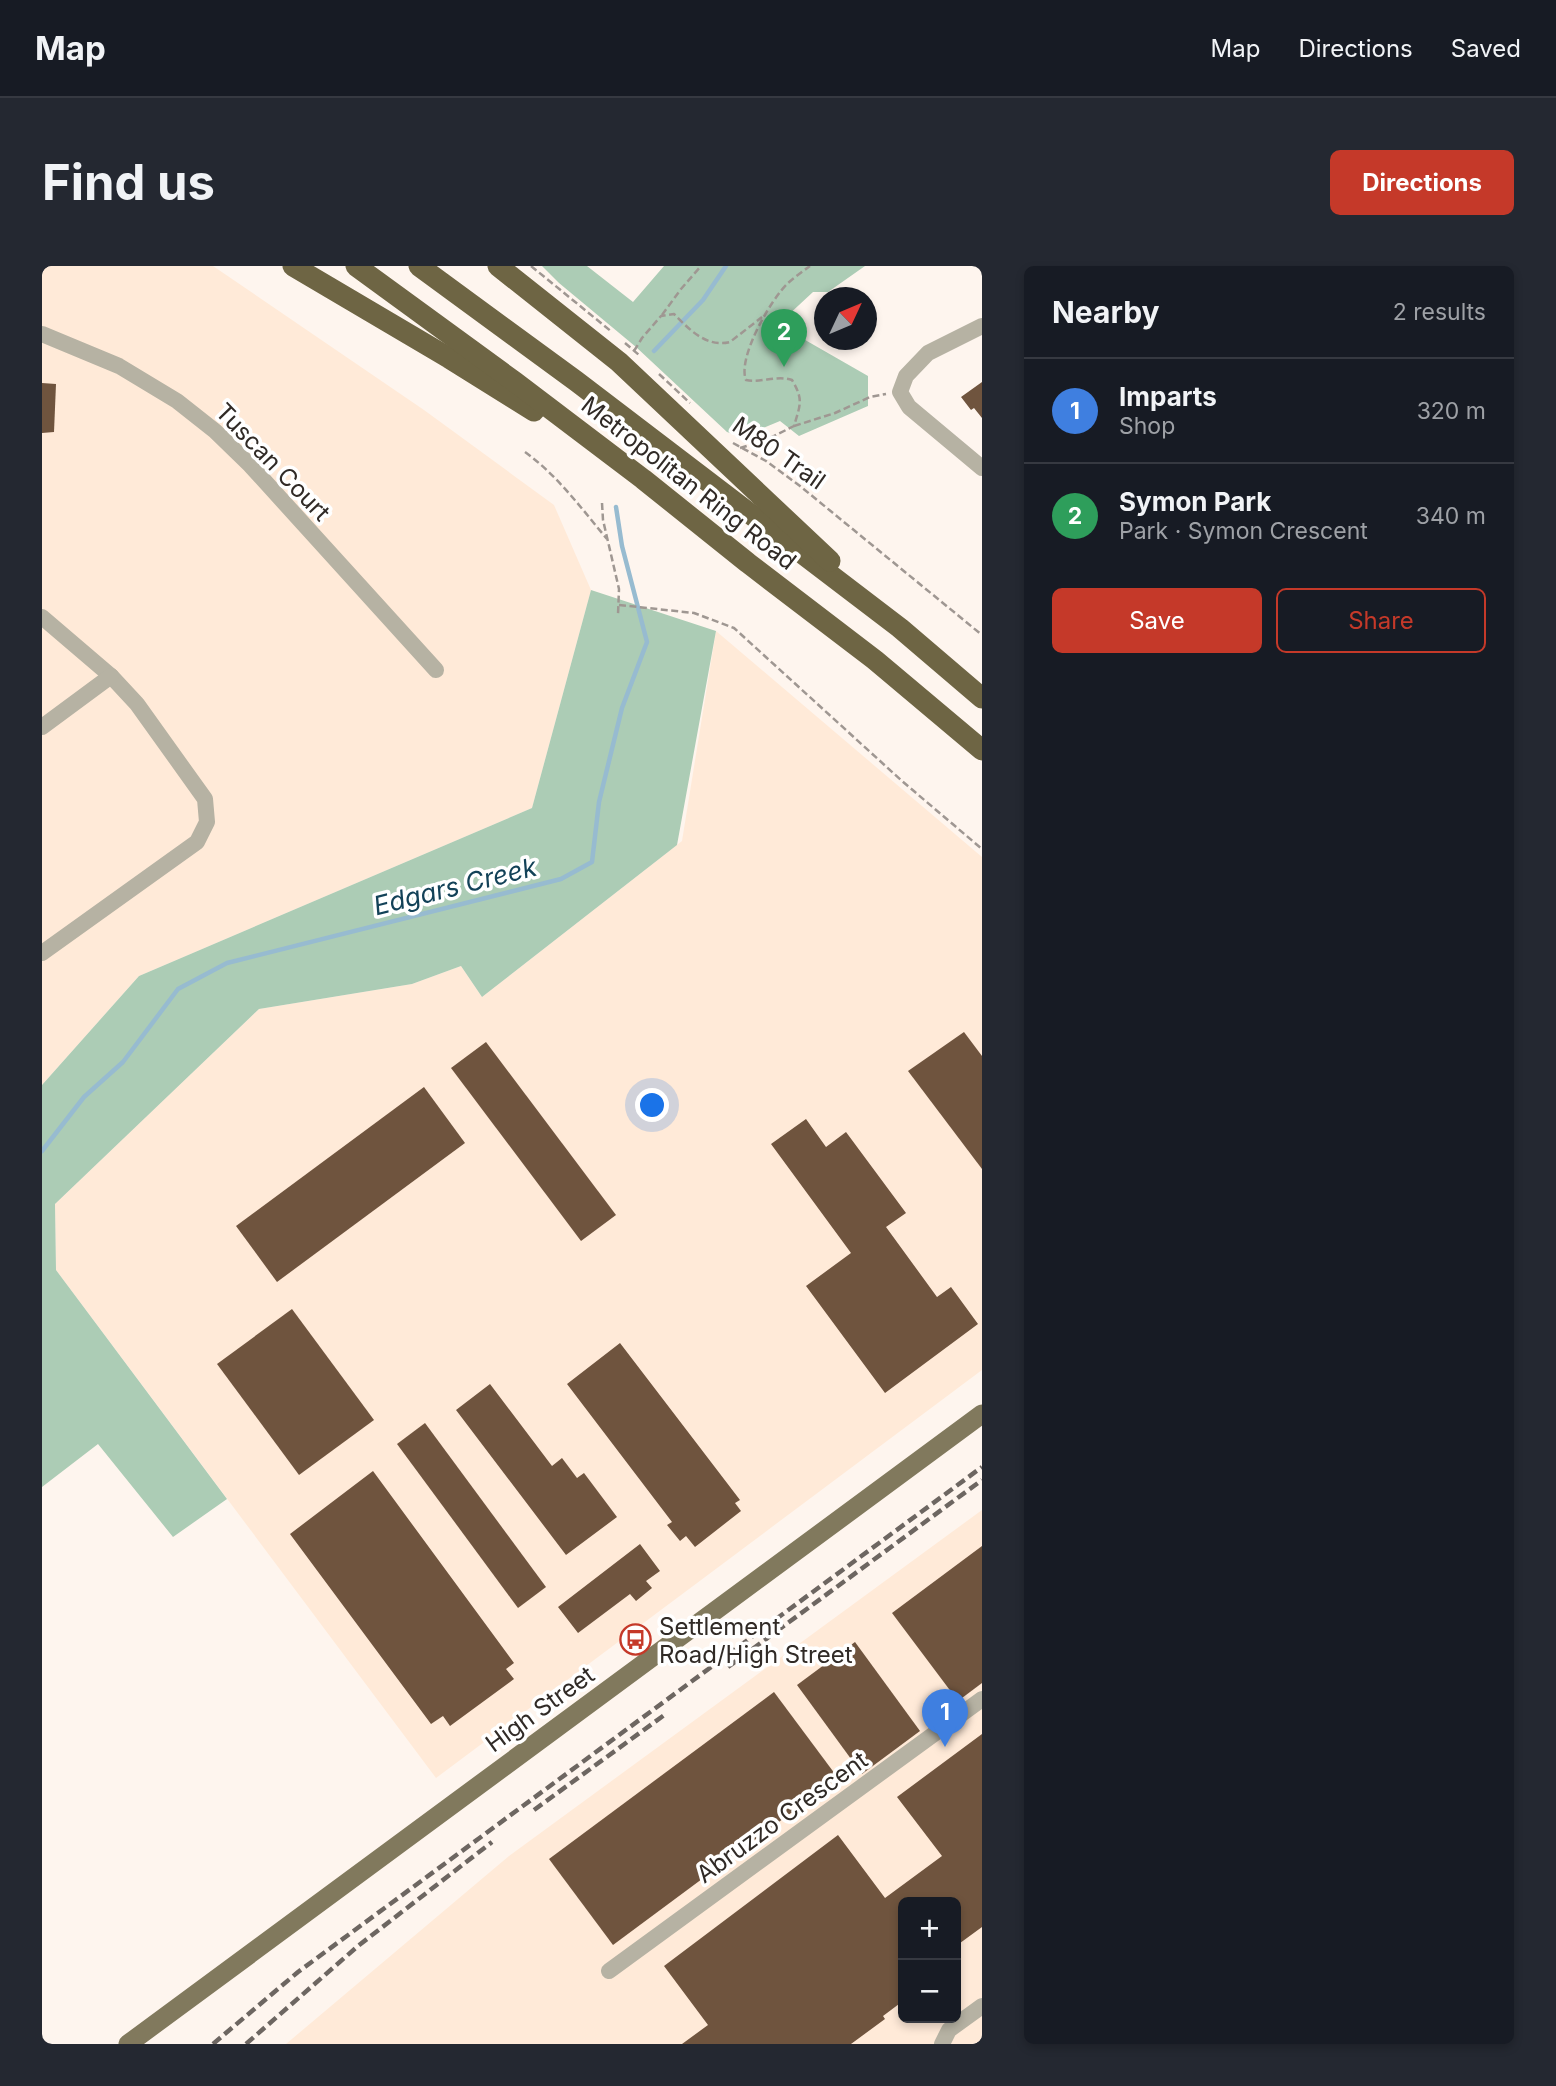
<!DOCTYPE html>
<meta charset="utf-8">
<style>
:root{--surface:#171b24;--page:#242831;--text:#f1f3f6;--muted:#9ea1a6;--line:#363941;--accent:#c53929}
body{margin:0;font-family:Inter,sans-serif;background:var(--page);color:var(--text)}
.controls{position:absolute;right:21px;bottom:21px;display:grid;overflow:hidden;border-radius:10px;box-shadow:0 4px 10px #0003}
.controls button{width:63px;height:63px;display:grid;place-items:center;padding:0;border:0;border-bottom:2px solid var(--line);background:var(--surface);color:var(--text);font:35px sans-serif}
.compass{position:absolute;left:772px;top:21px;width:63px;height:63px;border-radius:50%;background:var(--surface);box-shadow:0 4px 10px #0003;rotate:46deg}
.you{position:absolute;left:611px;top:840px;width:24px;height:24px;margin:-18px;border:5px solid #fff;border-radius:50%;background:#1a73e8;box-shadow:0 0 0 10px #1a73e833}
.badge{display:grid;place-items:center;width:46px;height:46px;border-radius:50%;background:var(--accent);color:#fff;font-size:23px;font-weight:700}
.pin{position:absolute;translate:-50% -58px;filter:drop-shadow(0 2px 4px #0008)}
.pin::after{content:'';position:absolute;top:37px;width:24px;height:21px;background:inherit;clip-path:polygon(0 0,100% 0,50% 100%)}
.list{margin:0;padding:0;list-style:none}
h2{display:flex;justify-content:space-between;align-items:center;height:91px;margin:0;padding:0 28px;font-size:30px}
h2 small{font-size:23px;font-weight:400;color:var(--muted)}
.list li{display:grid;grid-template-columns:46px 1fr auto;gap:21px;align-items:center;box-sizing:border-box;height:105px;padding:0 28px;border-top:2px solid var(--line)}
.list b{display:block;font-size:26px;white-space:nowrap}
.list p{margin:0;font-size:23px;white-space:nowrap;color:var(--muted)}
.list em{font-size:23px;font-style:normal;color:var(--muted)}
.actions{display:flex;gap:14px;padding:21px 28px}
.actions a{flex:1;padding:16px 0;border:2px solid var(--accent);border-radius:10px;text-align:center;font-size:24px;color:var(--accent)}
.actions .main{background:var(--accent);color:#fff}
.map{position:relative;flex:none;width:940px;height:1778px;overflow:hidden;border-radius:10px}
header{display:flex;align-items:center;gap:42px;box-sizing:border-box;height:98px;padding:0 35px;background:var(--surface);border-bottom:2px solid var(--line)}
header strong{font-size:33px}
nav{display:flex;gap:38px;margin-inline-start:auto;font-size:24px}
.intro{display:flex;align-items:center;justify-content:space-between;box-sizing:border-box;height:168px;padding:0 42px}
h1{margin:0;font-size:49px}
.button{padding:18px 32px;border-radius:10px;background:var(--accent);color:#fff;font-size:24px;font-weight:700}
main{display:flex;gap:42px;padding:0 42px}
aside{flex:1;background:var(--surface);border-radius:10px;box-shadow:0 4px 10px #0003}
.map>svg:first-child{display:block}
</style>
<header>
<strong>Map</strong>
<nav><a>Map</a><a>Directions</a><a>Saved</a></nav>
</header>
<div class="intro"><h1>Find us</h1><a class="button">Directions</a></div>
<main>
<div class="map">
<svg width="940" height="1778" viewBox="0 0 940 1778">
<rect width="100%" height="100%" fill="#fef5ee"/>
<!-- built -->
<g fill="#ffead8" fill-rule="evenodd">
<path d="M0 0H171L382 144 512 239 549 324 490 542 97 710 0 819Z"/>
<path d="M674 365 940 591V1104L394 1512 14 1004 13 938 217 743 370 718 419 700 440 731 640 575Z"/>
<path d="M940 1244V1778H244L467 1590ZM861 1636H914V1752H861Z"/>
</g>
<!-- green -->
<g fill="#acccb5">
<path d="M500 0H545L591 36 622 0H823L786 26H771L743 52 744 63 826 110V140L757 170 738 155 700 171 685 166 594 81 517 17Z"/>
<path d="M549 324 674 365 635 579 440 731 419 700 370 718 217 743 13 938 14 1004 185 1233 131 1271 56 1178 0 1221V819L97 710 490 542Z"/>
</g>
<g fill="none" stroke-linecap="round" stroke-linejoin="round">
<!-- stream -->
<g stroke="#97bbd0" stroke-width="4.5">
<path d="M612 85 661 34 684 0"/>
<path d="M0 885 42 831 81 796 136 723 185 697 519 613 550 596 557 536 580 442 605 376 580 280 574 241"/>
</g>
</g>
<!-- building -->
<g fill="#6f543e">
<path d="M940 116V152L932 142 929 144 919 131Z"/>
<path d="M0 117 14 118 12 166 0 167Z"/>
<path d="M922 766 940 790V903L866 805Z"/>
<path d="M444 776 574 949 539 975 409 802Z"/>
<path d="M382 821 423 877 235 1016 194 960Z"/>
<path d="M764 853 784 881 804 866 864 947 844 961 895 1031 909 1021 936 1058 843 1127 764 1020 809 987 729 878Z"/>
<path d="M250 1043 332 1154 257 1209 175 1098Z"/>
<path d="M578 1077 698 1234 693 1237 699 1245 653 1281 644 1270 638 1275 625 1259 630 1256 525 1118Z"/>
<path d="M448 1118 510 1200 520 1192 535 1212 542 1207 575 1251 524 1289 414 1144Z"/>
<path d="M383 1157 504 1321 476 1342 355 1178Z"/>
<path d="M331 1205 472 1397 464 1403 472 1413 408 1460 401 1450 389 1458 248 1268Z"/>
<path d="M598 1278 618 1305 604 1315 610 1322 594 1335 588 1328 536 1367 516 1341Z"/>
<path d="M940 1280V1417L916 1435 850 1347Z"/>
<path d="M813 1376 878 1465 820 1508 755 1419Z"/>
<path d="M732 1426 796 1512 571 1679 507 1593Z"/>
<path d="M940 1468V1661L914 1680V1636H861V1735L841 1750 843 1753 809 1778H640L666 1759 622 1700 796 1569 843 1632 900 1590 855 1531Z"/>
</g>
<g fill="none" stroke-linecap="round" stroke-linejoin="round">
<!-- path -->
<g stroke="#9f9792" stroke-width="2.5" stroke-dasharray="7 3.5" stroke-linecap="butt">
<path d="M489 0 570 66"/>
<path d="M620 49 639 23 659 0"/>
<path d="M592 85 600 72 619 50 632 48C647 63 664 82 688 76L720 51"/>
<path d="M617 108 648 137"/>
<path d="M752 160 793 147 828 131 844 128"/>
<path d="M691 177 724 195 758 220 940 369"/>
<path d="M698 182 724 174 752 160C758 139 762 134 750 114 735 109 719 117 704 114 695 92 729 33 746 17 753 11 761 5 768 0"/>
<path d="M483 186C516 210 539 242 565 273"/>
<path d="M560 237 561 254 577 323 576 349"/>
<path d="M577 339 652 347 692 362 860 515 940 583"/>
</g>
<!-- minor -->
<g stroke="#b6b2a3" stroke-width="16">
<path d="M940 60 886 87 864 110 858 126 867 141 940 202"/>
<path d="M0 68 77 100 135 135 173 165 208 199 394 404"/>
<path d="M0 351 69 410 95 438 163 533 165 556 155 576 0 687"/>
<path d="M0 461 69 410"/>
<path d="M567 1705 940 1433"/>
<path d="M900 1778 907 1764 940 1740"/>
</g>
<!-- major -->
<path stroke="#81795d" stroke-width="19" d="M86 1778 940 1148"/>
<!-- highway -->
<g stroke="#6e6544" stroke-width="21">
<path d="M251 0 407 92 492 145"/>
<path d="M314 0 473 116 601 213 706 297 833 394 940 484"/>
<path d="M377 0 534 115 858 362 940 432"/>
<path d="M456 0 577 96 788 295"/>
</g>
<!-- rail -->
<g stroke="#6d6661" stroke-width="4.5" stroke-dasharray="10 5" stroke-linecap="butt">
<path d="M686 1401 940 1214"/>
<path d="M492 1544 625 1447"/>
<path d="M171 1778 256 1706 940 1201"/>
<path d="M204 1778 316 1680 450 1576"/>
</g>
<!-- path-bridge -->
<path stroke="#9f9792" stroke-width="2.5" stroke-dasharray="7 3.5" stroke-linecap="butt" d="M583 77 597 89"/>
</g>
<!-- icons -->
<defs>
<symbol id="bus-ring" viewBox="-11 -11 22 22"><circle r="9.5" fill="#fff" stroke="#c53929" stroke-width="1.5"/><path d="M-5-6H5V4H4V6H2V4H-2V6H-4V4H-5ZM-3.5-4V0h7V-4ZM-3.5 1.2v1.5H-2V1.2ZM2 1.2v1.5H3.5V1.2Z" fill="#c53929"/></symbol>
</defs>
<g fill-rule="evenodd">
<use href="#bus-ring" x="576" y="1356" width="35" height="35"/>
</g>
<g text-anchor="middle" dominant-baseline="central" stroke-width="7" stroke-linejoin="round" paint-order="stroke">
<!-- street labels -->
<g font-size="24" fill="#302a26" stroke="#fff">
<text transform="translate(737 187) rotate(35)">M80 Trail</text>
<text transform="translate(231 196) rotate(46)">Tuscan Court</text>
<text transform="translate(647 217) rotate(38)">Metropolitan Ring Road</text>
<text transform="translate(498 1443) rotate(-36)">High Street</text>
<text transform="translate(740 1551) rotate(-36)">Abruzzo Crescent</text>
</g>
<!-- poi labels -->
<g font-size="24" fill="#302a26" stroke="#fff" text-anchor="start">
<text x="617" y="1360">Settlement<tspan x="617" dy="28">Road/High Street</tspan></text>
</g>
<!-- water labels -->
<g font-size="26" font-style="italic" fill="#134258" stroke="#fff">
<text transform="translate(413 620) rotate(-14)">Edgars Creek</text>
</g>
</g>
</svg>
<div class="controls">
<button>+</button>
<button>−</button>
</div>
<svg class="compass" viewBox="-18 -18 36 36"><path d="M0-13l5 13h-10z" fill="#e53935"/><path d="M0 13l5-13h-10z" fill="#9ea1a6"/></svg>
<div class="you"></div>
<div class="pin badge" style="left:903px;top:1481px;background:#3f7fe0">1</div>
<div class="pin badge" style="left:742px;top:101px;background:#2e9e5b">2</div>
</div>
<aside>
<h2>Nearby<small>2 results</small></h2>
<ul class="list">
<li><span class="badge" style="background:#3f7fe0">1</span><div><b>Imparts</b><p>Shop</p></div><em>320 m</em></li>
<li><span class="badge" style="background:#2e9e5b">2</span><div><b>Symon Park</b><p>Park · Symon Crescent</p></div><em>340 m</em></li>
</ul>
<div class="actions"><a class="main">Save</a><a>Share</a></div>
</aside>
</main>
